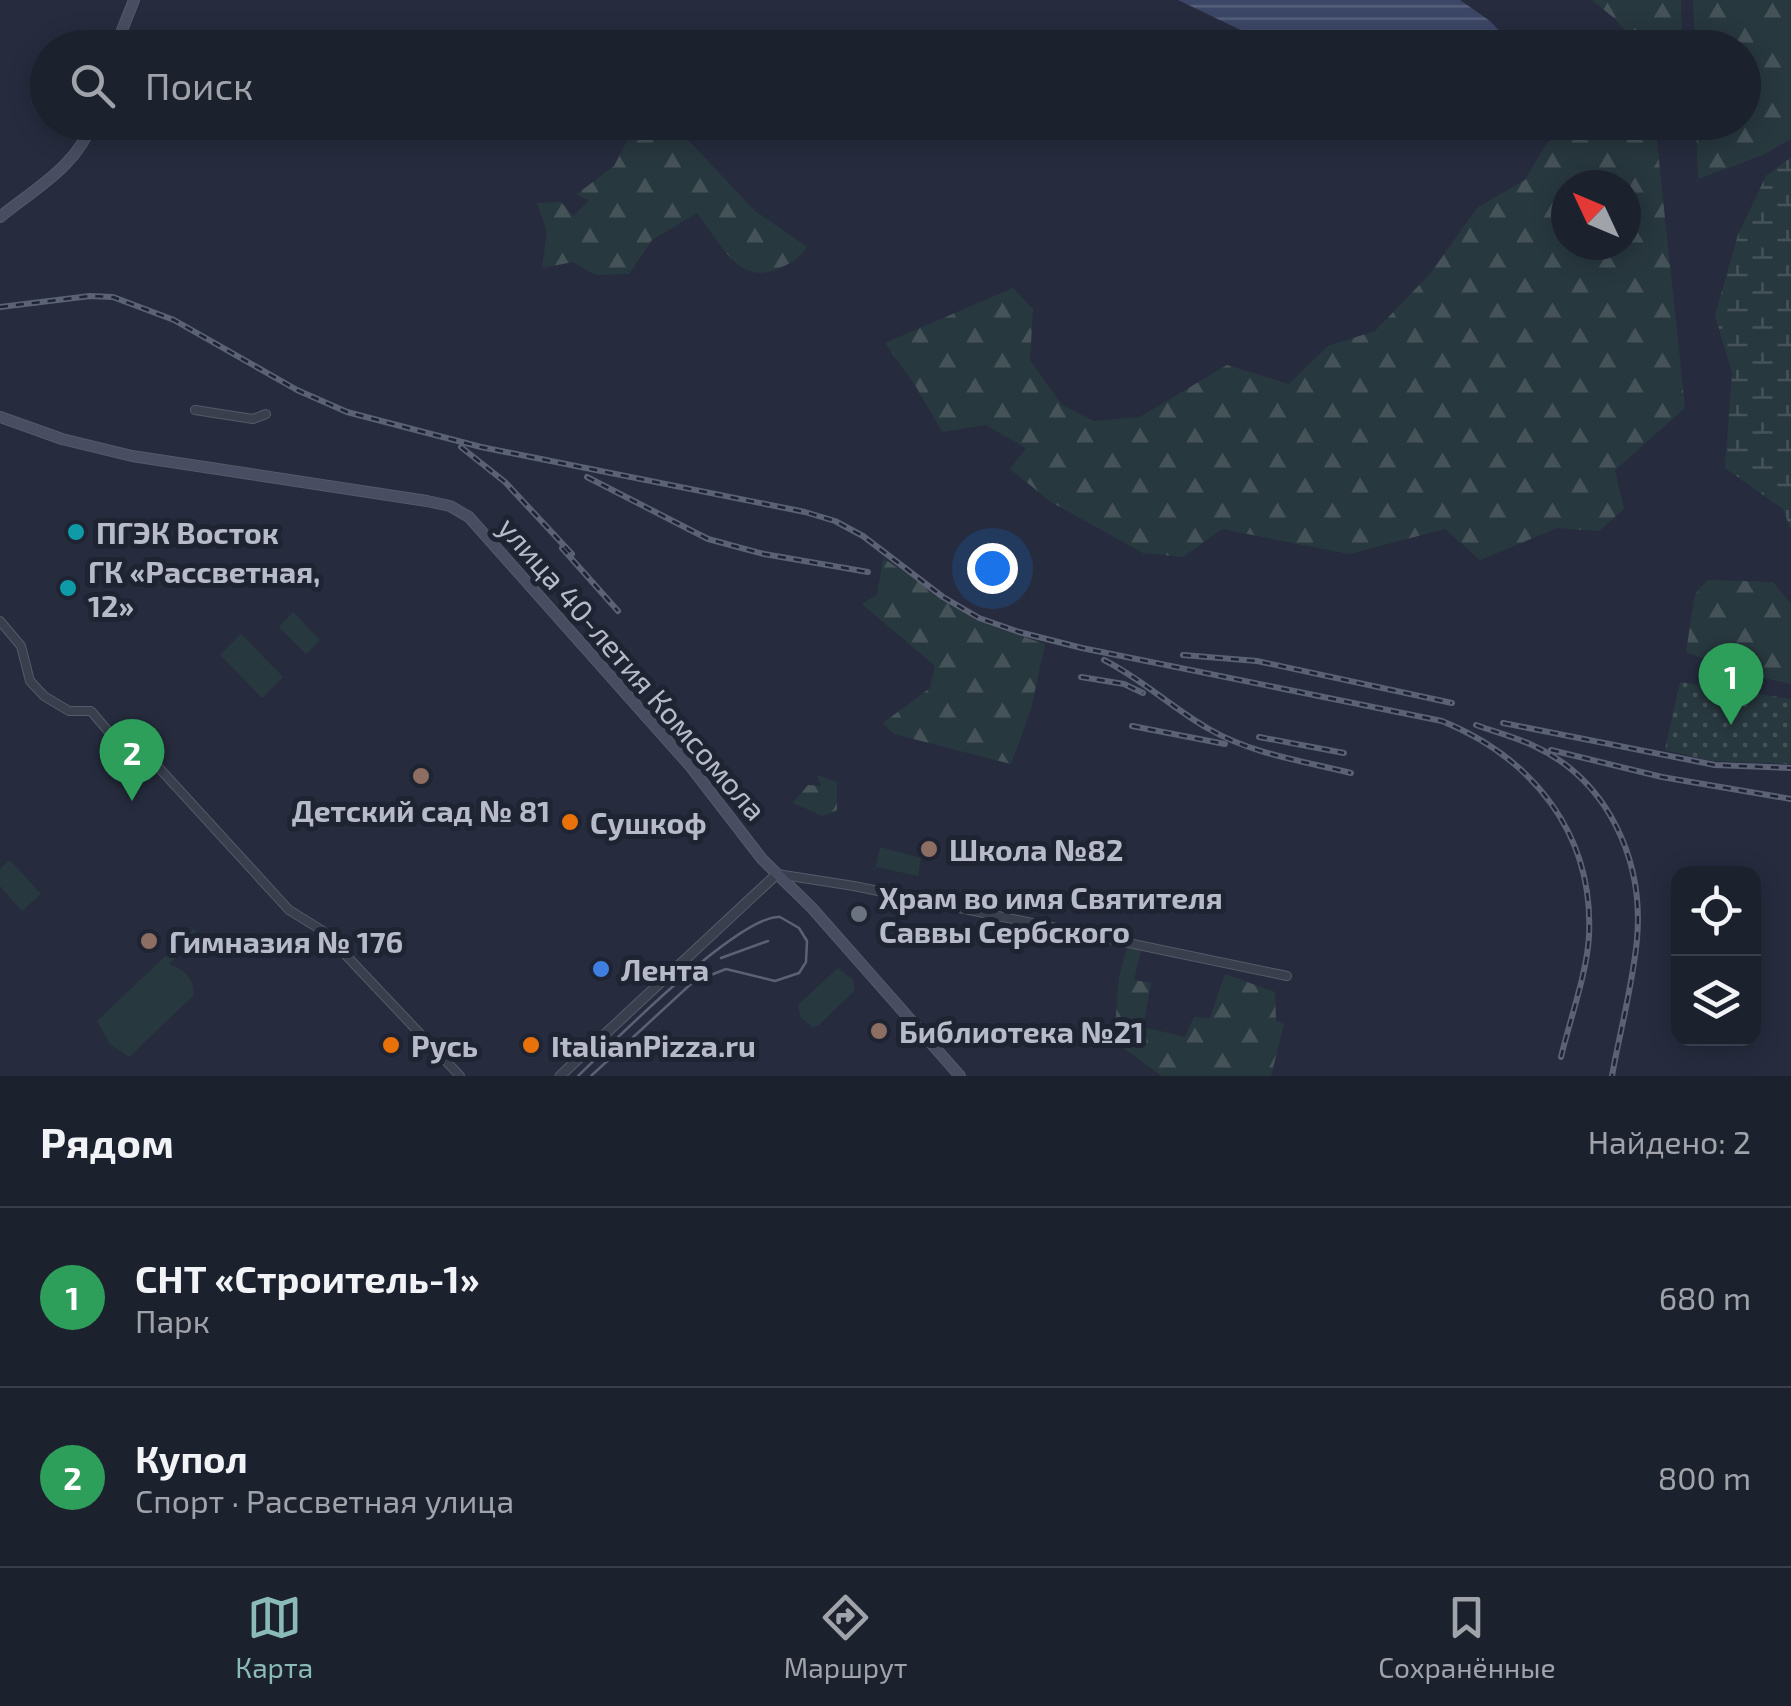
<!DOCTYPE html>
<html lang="ru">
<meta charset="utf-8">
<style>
:root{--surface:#1c212e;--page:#252936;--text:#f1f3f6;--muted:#a0a3aa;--line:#3a3e4a;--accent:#8bbbb9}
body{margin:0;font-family:"Exo 2",sans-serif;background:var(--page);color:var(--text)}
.controls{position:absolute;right:30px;bottom:30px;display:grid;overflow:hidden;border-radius:20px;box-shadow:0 5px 25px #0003}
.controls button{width:90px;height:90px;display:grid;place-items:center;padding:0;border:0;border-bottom:2px solid var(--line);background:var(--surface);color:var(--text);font:50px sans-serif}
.compass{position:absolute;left:1551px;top:170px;width:90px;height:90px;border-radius:50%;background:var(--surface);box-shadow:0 5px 25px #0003;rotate:314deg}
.you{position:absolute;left:992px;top:568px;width:35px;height:35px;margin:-25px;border:8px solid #fff;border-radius:50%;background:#1a73e8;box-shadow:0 0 0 15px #1a73e833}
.badge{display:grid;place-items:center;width:65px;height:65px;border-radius:50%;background:var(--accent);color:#fff;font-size:32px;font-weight:700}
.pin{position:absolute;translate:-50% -82px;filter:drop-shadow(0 2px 5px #0008)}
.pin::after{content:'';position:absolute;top:52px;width:35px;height:30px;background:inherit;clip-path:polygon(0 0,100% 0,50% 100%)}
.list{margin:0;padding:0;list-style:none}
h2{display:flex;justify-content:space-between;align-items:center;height:130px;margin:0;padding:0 40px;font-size:42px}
h2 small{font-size:32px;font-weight:400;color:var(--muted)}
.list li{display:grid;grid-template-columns:65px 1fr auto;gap:30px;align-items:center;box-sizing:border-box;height:180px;padding:0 40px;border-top:2px solid var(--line)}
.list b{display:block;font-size:38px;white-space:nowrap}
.list p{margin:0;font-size:32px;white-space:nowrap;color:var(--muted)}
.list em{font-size:32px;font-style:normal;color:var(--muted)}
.icon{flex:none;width:55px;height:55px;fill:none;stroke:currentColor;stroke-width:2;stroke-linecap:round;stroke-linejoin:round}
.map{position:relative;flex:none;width:1791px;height:1076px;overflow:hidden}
.search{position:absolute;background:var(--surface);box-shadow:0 5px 25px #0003;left:30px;right:30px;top:30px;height:110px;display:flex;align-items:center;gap:25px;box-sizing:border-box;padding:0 35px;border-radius:55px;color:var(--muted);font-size:38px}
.sheet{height:490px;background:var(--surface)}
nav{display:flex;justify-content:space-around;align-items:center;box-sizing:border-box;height:140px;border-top:2px solid var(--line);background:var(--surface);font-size:28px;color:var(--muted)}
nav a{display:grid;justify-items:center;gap:5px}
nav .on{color:var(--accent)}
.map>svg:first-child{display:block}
</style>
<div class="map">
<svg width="1791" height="1076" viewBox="0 0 1791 1076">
<defs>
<pattern id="forest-firs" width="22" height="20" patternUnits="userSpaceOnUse" patternTransform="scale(2.5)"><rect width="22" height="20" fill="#28383f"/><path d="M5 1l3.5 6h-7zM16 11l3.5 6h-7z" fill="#455359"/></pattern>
<pattern id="wetland-marsh" width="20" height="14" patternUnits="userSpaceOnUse" patternTransform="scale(2.5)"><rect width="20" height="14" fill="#28383f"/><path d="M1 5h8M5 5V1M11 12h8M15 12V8" fill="none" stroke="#455359"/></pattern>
<pattern id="park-dots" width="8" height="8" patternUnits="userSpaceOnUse" patternTransform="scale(2.5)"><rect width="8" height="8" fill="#28383f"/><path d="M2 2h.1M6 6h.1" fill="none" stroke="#455359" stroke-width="1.8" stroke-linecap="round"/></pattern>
<pattern id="water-rules" width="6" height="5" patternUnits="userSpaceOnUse" patternTransform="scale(2.5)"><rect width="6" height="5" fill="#3c4666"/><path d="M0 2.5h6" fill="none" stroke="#565f7b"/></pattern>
</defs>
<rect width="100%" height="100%" fill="#262c3e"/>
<!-- forest -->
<g fill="url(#forest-firs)" fill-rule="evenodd">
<path d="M1592 0H1681L1682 47 1634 40 1615 19Z"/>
<path d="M1693 0H1791V139L1763 155 1698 179 1696 123 1744 122V48L1695 47Z"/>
<path d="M1568 122 1655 123 1685 408 1615 470 1624 509 1599 531 1557 528 1480 560 1445 529 1349 554 1222 529 1183 557 1143 553 1051 502 1010 469 1026 448 986 425 942 432 915 385 885 343 1013 288 1033 309 1030 360 1062 405 1094 421 1140 417 1227 365 1289 384 1328 346 1375 331 1430 274 1477 208 1525 180 1546 144ZM1566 185H1626V245H1566Z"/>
<path d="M646 123H672L755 211 807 247C797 261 790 264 774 270 737 285 717 237 697 213L652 240 629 274 595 275 573 262 542 268 547 232 537 203 561 202 573 216 589 201 577 194 614 166 632 131Z"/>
<path d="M883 558 977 621 1045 644 1031 709 1011 764 894 734 883 723 930 688 935 666 862 604 877 595Z"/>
<path d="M1708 580 1773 582 1791 604V684L1738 672 1686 652 1695 594Z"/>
<path d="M817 775 837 782V810L823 816 793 803 808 785 821 786Z"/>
<path d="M1127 948 1141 950 1134 980 1151 983 1143 1027 1185 1037 1194 1017 1210 1018 1225 974 1275 992 1276 1021 1284 1024 1271 1076H1162L1114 1041 1119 977Z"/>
</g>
<!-- wetland -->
<path fill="url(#wetland-marsh)" d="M1791 157V531L1783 509 1725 468 1732 373 1715 315 1738 235 1766 176Z"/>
<!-- park -->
<path fill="url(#park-dots)" d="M1680 682 1791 699V764L1712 761 1665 750Z"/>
<!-- pitch -->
<g fill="#28383f">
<path d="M293 612 320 640 306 654 279 627Z"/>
<path d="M241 634 283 677 262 698 220 655Z"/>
<path d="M880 847 921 858 918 876 876 867Z"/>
<path d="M10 860 41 894 22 911 0 886V869Z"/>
<path d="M194 929 199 935 169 964C184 969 194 978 194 995L129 1057 110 1044 97 1021Z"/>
<path d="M838 968 853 980 855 990 818 1026 813 1027 801 1018 798 1005Z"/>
</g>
<!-- water -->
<path fill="url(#water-rules)" d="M1178 0H1460L1490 21 1510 42 1504 48 1276 47Z"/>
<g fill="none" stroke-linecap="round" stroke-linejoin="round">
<defs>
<g id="minor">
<path d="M195 410 253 419 266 414"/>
<path d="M0 621 21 646 30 681 44 696 69 711H91L114 738 128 734 289 910 323 931 460 1076"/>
<path d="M777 874 854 886 1287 976"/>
</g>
<path id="tertiary" d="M560 1076 777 874"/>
<g id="secondary">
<path d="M115 48 134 0"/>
<path d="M0 217C33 190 79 165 92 122"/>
<path d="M0 417 62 439 132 456 427 501 450 506 469 517 691 767 762 859 812 908 960 1076"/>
</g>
</defs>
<!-- minor casing -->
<use href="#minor" stroke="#555a69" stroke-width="10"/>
<!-- tertiary casing -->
<use href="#tertiary" stroke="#555a69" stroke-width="11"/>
<!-- secondary casing -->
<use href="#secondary" stroke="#555a69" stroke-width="12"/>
<!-- minor -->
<use href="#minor" stroke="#3a3f4e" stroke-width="8"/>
<!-- tertiary -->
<use href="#tertiary" stroke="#3a3f4e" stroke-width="9"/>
<!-- secondary -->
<use href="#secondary" stroke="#484d61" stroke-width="10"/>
<!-- tram -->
<g stroke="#5c6275" stroke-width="2.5">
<path d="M721 958 768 941"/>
<path d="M578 1076C611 1044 740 914 780 917L799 928 807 941 806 962 799 973 775 981 726 969 693 982 591 1076"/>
</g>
<defs>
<g id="rail">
<path d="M0 307 90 296 113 297 174 320 297 390 347 412 481 447 805 512 835 521 863 536 943 597 979 618 1019 632 1082 648 1442 721C1533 758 1594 834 1589 936 1587 973 1570 1019 1561 1057"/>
<path d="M461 447 505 482 572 554"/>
<path d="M587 477 708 539 764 554 868 572"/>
<path d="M562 548 618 611"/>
<path d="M1183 655 1257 661 1452 703"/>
<path d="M1104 660C1142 679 1172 708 1209 729 1252 754 1303 761 1351 773"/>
<path d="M1081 677 1124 684 1143 693"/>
<path d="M1503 723 1715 765 1791 768"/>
<path d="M1476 725C1495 732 1516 737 1534 746 1608 780 1644 860 1637 939 1633 984 1620 1031 1612 1076"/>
<path d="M1132 726 1225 744"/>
<path d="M1259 737 1344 753"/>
<path d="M1551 750 1662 777 1791 799"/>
</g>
</defs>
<!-- rail casing -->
<use href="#rail" stroke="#5c6275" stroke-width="6"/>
<!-- rail -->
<use href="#rail" stroke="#1f2433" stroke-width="2.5" stroke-dasharray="8" stroke-linecap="butt"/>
</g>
<!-- markers -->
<g fill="#0f9aa8" stroke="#1f2433" stroke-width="4">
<circle cx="76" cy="532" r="10"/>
<circle cx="68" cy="588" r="10"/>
</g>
<g fill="#8d6e63" stroke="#1f2433" stroke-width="4">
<circle cx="421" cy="776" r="10"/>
<circle cx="929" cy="849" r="10"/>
<circle cx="149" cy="941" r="10"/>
<circle cx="879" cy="1031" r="10"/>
</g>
<g fill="#e8710a" stroke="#1f2433" stroke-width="4">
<circle cx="570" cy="822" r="10"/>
<circle cx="391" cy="1045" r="10"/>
<circle cx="531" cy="1045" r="10"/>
</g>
<circle fill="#6b7280" stroke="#1f2433" stroke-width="4" cx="859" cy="914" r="10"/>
<circle fill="#3f7fe0" stroke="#1f2433" stroke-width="4" cx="601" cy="969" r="10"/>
<g text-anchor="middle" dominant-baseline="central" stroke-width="10" stroke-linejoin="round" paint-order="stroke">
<!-- poi labels -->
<g font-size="30" font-weight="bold" fill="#b6bac9" stroke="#1f2433" text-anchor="start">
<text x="96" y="532">ПГЭК Восток</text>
<text x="88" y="571">ГК «Рассветная,<tspan x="88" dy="34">12»</tspan></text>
<text x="421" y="810" text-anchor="middle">Детский сад № 81</text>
<text x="590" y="822">Сушкоф</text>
<text x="949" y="849">Школа №82</text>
<text x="879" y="897">Храм во имя Святителя<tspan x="879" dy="34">Саввы Сербского</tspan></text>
<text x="169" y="941">Гимназия № 176</text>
<text x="621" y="969">Лента</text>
<text x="899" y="1031">Библиотека №21</text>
<text x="411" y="1045">Русь</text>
<text x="551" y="1045">ItalianPizza.ru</text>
</g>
<!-- street labels -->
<g font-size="30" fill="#b6bac9" stroke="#1f2433">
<text transform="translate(633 668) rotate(49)">улица 40-летия Комсомола</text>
</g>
</g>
</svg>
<div class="controls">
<button><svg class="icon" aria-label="locate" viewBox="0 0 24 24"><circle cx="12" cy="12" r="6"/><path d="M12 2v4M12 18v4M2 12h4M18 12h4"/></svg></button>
<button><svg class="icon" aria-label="layers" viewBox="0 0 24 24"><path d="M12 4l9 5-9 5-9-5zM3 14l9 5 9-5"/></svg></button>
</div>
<svg class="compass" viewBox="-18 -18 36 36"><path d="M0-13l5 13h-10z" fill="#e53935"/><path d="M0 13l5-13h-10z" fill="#a0a3aa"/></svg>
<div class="you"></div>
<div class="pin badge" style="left:1731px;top:725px;background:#2e9e5b">1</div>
<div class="pin badge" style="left:132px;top:801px;background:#2e9e5b">2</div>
<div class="search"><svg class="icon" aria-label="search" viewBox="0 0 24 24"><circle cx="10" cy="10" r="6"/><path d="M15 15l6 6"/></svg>Поиск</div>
</div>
<section class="sheet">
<h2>Рядом<small>Найдено: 2</small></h2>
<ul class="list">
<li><span class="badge" style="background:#2e9e5b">1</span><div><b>СНТ «Строитель-1»</b><p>Парк</p></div><em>680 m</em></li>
<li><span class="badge" style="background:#2e9e5b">2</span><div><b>Купол</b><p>Спорт · Рассветная улица</p></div><em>800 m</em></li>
</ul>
</section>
<nav>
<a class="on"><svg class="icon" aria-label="map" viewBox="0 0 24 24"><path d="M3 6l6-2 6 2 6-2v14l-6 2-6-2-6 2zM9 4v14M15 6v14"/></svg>Карта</a>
<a><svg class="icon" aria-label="directions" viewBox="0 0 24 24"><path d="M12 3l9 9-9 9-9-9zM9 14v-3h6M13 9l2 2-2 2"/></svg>Маршрут</a>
<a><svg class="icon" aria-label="saved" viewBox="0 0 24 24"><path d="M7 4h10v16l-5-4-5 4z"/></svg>Сохранённые</a>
</nav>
